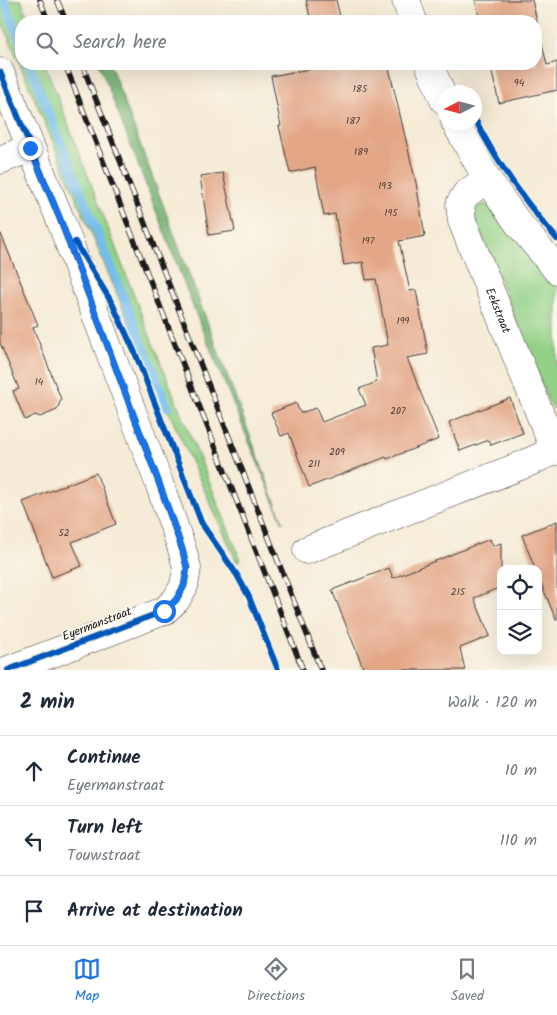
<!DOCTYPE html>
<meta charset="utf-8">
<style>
:root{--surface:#fff;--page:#f6f6f7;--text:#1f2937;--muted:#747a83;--line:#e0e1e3;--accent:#1a73e8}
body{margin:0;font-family:Kalam,sans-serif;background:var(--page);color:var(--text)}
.controls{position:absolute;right:15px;bottom:15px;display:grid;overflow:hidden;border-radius:10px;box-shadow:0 5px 20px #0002}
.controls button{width:45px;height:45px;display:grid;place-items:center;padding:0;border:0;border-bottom:1px solid var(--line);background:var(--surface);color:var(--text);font:25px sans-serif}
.compass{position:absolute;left:437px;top:85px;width:45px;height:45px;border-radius:50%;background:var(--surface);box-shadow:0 5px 20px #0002;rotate:264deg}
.stop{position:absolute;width:15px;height:15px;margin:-11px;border:4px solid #1a73e8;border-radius:50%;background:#fff}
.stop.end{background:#1a73e8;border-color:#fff;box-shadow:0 1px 5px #0008}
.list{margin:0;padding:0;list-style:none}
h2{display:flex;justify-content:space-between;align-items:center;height:65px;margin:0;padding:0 20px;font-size:21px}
h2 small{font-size:16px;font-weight:400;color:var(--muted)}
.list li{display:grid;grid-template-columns:32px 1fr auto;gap:15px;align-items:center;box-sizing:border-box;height:70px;padding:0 20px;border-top:1px solid var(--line)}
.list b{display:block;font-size:19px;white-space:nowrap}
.list p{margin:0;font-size:16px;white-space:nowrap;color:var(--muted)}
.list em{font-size:16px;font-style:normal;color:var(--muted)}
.icon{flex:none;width:28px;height:28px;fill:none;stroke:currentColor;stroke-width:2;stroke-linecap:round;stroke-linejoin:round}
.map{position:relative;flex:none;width:557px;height:670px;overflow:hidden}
.search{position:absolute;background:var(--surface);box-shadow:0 5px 20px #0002;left:15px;right:15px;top:15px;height:55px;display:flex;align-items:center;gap:12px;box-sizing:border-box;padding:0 18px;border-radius:20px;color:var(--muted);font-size:19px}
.sheet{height:275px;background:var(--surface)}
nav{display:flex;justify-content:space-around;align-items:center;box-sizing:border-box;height:70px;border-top:1px solid var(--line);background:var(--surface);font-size:14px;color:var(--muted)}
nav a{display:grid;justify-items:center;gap:2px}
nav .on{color:var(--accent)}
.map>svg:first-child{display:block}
</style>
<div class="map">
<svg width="557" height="670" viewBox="0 0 557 670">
<rect width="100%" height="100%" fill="#fbf7ec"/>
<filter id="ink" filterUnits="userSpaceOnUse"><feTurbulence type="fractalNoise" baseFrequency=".02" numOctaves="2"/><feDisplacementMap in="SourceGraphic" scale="10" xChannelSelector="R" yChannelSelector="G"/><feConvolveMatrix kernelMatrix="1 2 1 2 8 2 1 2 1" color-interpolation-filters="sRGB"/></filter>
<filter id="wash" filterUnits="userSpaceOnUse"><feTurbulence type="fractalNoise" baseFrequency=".0096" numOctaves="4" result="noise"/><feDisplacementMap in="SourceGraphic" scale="20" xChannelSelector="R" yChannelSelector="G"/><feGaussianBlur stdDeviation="1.12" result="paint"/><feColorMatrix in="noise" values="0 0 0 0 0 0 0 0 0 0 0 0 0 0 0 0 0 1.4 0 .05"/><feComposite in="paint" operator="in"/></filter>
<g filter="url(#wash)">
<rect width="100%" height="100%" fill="#f5ebd6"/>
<!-- green -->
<g fill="#93d187" stroke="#587652">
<path d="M0 0H21L29 21H21V64H45L147 329 241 560 237 562 141 351 0 17Z"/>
<path d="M483 204 493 207 557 287V412L549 403 477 223 476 217V209Z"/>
</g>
<!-- forest -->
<path fill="#76b374" stroke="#496848" d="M99 64H110L283 523 201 327Z"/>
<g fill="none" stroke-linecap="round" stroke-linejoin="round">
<!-- stream -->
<g stroke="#75bded" stroke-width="9">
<path d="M4 0 21 43"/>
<path d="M29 64 168 407"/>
</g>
</g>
<g id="blocks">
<!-- building -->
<g fill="#e3a686">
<path d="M306 0H336L341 21H311Z"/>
<path d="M475 0H532L547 65 557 62V90L499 103 490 64H536V21H480Z"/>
<path d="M321 64H388L416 183 425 236 399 241 410 291 416 290 428 354 407 358 439 439 387 459 386 457 309 487 289 433 281 436 271 413 296 403 300 413 316 408 322 422 366 405 359 389 377 382 371 348 388 345 376 279 366 280 363 262 344 265 335 214 324 216 315 167 290 173 279 126H281L271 76 321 67Z"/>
<path d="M223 173 235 231 209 235 200 176Z"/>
<path d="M0 234H1L38 325 33 327 61 399 57 410 40 417 35 415 25 420 13 391 19 389 0 343Z"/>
<path d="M510 398 523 433 491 445 489 440 460 451 449 422Z"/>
<path d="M96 473 116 524 72 542 82 566 52 577 23 502Z"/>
<path d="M557 521V620H556L538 576V569H535L522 535Z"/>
<path d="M490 539 493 546 501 543V587L474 598 490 636 460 648 465 670H364L332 590 389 568 393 578Z"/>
</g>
</g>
</g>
<g filter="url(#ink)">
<use href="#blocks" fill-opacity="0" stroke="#3d3b38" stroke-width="1"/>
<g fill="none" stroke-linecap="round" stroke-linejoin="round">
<defs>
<g id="minor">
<path d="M406 0 413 21"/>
<path d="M429 64 444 100"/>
<path d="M0 72 60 219 159 483 182 549 187 568 184 586 176 600 164 611 8 670"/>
<path d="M455 122 487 179 518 223 557 270"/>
<path d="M0 160 30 148"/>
<path id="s1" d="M487 179 466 194 460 204 462 221 555 451"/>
<path d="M307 550 525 464 557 449"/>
</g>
</defs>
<!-- minor casing -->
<use href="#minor" stroke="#3d3b38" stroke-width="29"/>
<!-- minor -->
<use href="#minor" stroke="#fff" stroke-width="28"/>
<defs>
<g id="rail">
<path d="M40 0 48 21"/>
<path d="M57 0 66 21"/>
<path d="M65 64 303 670"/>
<path d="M82 64 321 670"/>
</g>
</defs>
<!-- rail casing -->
<use href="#rail" stroke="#1c1c1c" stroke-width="5.5"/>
<!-- rail -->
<use href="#rail" stroke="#fbf7ec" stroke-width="4" stroke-dasharray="11" stroke-linecap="butt"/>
<defs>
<g id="cycleway">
<path d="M0 72 60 219 159 483 182 549 187 568 184 586 176 600 164 611 8 670"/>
<path d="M474 117C496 162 525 202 557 239"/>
<path d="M75 242 112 303 136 355 202 524 237 575 249 597 278 670"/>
</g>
</defs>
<!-- cycleway casing -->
<use href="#cycleway" stroke="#fbf7ec" stroke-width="9"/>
<!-- cycleway -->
<use href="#cycleway" stroke="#0057b8" stroke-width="6"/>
</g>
</g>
<g fill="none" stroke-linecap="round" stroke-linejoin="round" filter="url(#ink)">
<!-- route -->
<path stroke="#1a73e8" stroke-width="6" d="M30 148 60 219 159 483 182 548 187 568 184 586 176 600 164 611"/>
</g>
<g text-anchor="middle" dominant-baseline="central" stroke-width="4" stroke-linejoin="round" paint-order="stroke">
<!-- number labels -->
<g font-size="10" fill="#4e3e36">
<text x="519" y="83">94</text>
<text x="360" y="89">185</text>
<text x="353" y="121">187</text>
<text x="361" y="152">189</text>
<text x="385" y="186">193</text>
<text x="391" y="213">195</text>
<text x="368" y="241">197</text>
<text x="403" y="321">199</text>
<text x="39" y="382">14</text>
<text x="398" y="411">207</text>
<text x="337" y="452">209</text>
<text x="314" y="464">211</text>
<text x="64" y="533">52</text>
<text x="458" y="592">215</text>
</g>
<!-- street labels -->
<g font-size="12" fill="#1c1c1c" stroke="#fbf7ec">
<text stroke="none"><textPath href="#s1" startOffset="151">Eekstraat</textPath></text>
<text transform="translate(97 624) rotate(-21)">Eyermanstraat</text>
</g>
</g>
</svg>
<div class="controls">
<button><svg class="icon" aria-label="locate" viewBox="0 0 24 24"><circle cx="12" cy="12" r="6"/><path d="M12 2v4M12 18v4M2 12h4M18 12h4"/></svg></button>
<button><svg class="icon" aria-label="layers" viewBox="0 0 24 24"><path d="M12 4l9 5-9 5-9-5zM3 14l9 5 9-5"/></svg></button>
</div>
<svg class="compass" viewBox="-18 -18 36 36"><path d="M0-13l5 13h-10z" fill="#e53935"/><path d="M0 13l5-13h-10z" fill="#747a83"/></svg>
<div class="stop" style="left:164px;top:611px"></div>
<div class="stop end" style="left:30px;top:148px"></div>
<div class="search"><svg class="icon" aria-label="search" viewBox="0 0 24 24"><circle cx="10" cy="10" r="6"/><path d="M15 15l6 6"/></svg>Search here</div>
</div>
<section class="sheet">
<h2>2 min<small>Walk · 120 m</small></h2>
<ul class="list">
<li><svg class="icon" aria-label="ahead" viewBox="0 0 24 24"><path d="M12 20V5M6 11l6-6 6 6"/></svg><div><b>Continue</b><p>Eyermanstraat</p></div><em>10 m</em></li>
<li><svg class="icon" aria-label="left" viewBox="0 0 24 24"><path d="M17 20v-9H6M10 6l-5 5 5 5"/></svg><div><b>Turn left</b><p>Touwstraat</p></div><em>110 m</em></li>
<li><svg class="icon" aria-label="arrive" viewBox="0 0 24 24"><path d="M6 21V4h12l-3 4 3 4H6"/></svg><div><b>Arrive at destination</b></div></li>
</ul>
</section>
<nav>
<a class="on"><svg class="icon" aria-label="map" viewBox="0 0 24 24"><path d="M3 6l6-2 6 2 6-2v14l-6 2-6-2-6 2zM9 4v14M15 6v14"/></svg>Map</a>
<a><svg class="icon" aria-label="directions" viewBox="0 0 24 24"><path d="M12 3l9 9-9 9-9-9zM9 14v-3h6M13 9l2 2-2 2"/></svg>Directions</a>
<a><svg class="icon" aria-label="saved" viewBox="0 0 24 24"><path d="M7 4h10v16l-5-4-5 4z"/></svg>Saved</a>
</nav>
